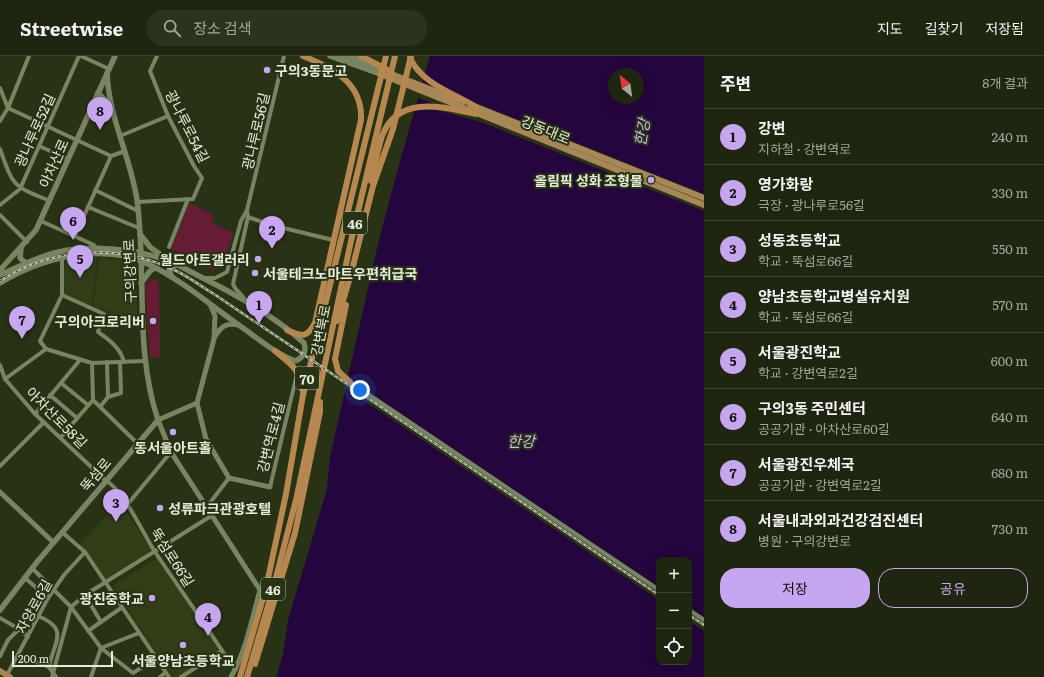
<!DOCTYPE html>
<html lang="ko">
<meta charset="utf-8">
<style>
:root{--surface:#1e260f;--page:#2b321d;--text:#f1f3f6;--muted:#a1a59e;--line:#3c432f;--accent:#c7a6f0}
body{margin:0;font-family:Literata,"Noto Sans KR",serif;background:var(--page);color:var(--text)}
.controls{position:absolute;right:12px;bottom:12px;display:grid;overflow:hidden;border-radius:8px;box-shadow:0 4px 16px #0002}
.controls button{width:36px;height:36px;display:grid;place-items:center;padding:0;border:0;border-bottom:1px solid var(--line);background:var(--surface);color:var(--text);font:20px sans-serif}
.compass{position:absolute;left:608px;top:12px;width:36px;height:36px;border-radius:50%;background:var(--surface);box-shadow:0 4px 16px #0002;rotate:331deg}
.scale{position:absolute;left:12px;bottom:10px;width:101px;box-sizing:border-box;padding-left:4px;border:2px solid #e5edda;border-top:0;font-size:11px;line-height:14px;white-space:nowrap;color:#e5edda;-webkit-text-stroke:3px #283214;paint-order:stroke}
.you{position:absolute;left:360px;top:334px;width:14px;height:14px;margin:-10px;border:3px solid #fff;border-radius:50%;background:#1a73e8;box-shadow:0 0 0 6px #1a73e833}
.badge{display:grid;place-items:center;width:26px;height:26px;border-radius:50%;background:var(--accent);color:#111;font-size:13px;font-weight:700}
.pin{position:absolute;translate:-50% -33px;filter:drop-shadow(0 1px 2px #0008)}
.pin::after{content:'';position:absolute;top:21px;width:14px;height:12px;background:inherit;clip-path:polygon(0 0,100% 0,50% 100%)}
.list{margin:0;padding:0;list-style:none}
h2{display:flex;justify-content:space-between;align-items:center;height:52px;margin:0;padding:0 16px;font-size:17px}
h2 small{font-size:13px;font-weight:400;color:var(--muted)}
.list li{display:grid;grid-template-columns:26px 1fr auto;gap:12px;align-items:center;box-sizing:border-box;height:56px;padding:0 16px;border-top:1px solid var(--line)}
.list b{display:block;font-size:15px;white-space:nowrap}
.list p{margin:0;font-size:13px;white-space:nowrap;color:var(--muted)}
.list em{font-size:13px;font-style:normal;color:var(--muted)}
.actions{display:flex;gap:8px;padding:12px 16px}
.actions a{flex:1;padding:9px 0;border:1px solid var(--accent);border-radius:16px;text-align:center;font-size:14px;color:var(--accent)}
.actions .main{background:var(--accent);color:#111}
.icon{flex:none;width:22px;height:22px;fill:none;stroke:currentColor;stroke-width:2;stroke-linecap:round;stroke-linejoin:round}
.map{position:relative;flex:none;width:704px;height:621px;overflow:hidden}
header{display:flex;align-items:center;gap:24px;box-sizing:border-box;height:56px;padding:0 20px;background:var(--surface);border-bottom:1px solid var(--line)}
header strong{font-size:19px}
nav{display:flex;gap:22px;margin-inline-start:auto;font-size:14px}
.search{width:280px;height:36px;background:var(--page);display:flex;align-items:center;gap:10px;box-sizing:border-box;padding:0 14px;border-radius:16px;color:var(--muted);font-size:15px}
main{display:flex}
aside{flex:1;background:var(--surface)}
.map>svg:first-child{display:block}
</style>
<header>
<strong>Streetwise</strong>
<div class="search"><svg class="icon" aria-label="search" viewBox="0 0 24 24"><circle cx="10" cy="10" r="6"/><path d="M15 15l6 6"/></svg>장소 검색</div>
<nav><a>지도</a><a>길찾기</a><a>저장됨</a></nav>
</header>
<main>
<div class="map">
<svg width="704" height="621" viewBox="0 0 704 621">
<rect width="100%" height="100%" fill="#283214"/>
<!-- built -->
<g fill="#313d17">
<path d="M97 201 92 250 65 240 63 238 65 205 68 203Z"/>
<path d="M99 202 126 205 135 208 138 273 106 257 107 256 93 251Z"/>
<path d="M119 445 152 494 106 523 90 499 80 488Z"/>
<path d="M157 502 219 595 177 621H172L112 530Z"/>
</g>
<!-- green -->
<g fill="#661c35">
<path d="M189 147 214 159 211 167 234 177 225 201 219 205 214 215 171 193Z"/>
<path d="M151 223 159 225 160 302 150 301 145 229Z"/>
</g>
<!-- water -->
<path fill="#24053d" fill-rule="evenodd" d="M430 0H704V621H276L283 599 288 564 327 433 330 401 378 188 399 109ZM614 18H638V42H614ZM659 504H689V606H659Z"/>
<!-- pier -->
<g fill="#283214">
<path d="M430 23 469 44 704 138V155L481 66 437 54 413 53 414 49 434 48 416 41 421 26 438 33Z"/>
<path d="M346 321 659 531V544L344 331Z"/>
<path d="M689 551 704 561V575L689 565Z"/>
</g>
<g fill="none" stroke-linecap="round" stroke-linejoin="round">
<!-- minor -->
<g stroke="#788563" stroke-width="4">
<path d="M81 0 109 13"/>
<path d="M0 32 8 52 111 100 125 95"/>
<path d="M0 65 8 52 29 0"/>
<path d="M120 80 168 60"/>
<path d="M39 90 68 103"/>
<path d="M0 93C14 132 12 129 50 145"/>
<path d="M95 134 138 155"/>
<path d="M137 146 193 143 202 122 194 110 168 60 150 15 157 0"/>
<path d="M0 149 20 133 79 0"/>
<path d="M88 151 139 172"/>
<path d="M0 159 27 186"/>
<path d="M248 161 271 169 333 184"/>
<path d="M41 165 94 189 96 192"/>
<path d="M75 180 111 100"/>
<path d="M169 191 188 143"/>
<path d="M203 222H215L227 216 241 165 247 154 284 0"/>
<path d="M62 239 104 258 98 276C109 284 120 291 124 306"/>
<path d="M244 242 235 232 233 228 248 161 247 155"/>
<path d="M46 293 40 285 62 239V201"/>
<path d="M107 306 108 341"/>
<path d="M92 307 93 344 137 387"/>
<path d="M0 309 5 323 35 358 105 424C123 433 143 477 155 496 180 533 206 569 230 607L236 613"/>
<path d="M5 323 46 293 92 307 145 305"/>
<path d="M350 326 659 534"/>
<path d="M61 327 88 349"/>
<path d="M50 339 77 362"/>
<path d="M100 351 108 341 121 337 120 306"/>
<path d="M35 358 80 304"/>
<path d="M61 381 93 344"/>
<path d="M0 410 44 366"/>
<path d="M270 431 297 318"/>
<path d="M127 449 171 396"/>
<path d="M206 452 229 422"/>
<path d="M62 476 85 496 169 621"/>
<path d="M32 512 71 551 101 592 133 617 155 603"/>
<path d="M24 521 48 542"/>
<path d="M85 539 101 566"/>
<path d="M689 554 704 564"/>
<path d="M38 560C70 573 54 585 49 611"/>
<path d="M0 562 19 573 28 581"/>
<path d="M88 575 121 552"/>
<path d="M19 599 49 611 56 621"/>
<path d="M0 600 8 584 19 573"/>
<path d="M7 619 48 542 64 519 85 496"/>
<path d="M52 621 71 551 85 539 211 460"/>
<path d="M91 621 101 592 139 577"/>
<path d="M160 621 165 617"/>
<path d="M181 621 222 595"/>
</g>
<!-- tertiary -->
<g stroke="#788563" stroke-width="5">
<path d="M210 248 215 260 214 283 197 347 206 383 229 422 270 431"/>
<path d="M214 282C220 272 225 266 238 269"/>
<path d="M197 347 158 364 171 396 260 534C252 563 246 595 231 621"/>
<path d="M0 436 53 486"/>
</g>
<!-- secondary -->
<g stroke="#788563" stroke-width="5.5">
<path d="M330 0 380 18"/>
<path d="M342 0 381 14"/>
<path d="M353 0 367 6"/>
<path d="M98 37 111 50"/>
<path d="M140 178 150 191 165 202"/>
<path d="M21 193 20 202 26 207"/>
<path d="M0 214 36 174 115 0"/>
<path d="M0 219C22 209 44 198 68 194 101 190 136 194 167 204 177 208 187 214 197 219 235 238 273 259 304 287 307 295 303 302 295 305 273 296 256 281 236 267 208 247 180 223 148 208 103 186 41 202 0 227"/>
<path d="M172 221 169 215 170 211 177 209"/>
<path d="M141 227 150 215 155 212"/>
<path d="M0 554 37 506 158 364C134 292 147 217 137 144 130 99 109 63 107 17"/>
</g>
<!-- primary -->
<g stroke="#a78755" stroke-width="6">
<path d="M381 14 463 46"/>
<path d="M380 18 704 149"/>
<path d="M471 49 704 142"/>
<path d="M0 615 10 621"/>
</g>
<!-- trunk -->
<g stroke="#b68850" stroke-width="6">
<path d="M361 0 386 13"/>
<path d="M410 2C422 28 453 37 476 51"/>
<path d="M371 125C375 110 377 95 382 80 398 38 443 51 476 58"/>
<path d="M346 249 335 303 338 315 350 326"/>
<path d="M337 265 351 218 373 130 393 73 411 0"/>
<path d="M287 274C302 281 307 282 315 267L361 64C363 27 333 12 303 0"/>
<path d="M275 295C292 309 300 313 303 336"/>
<path d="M255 608 295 477 320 356V346"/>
<path d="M240 621 266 532 286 438 303 339 386 0"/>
<path d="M247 621 273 533 296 444 351 185 395 0"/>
</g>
<defs>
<g id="rail">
<path d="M0 225C50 192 117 187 172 213 187 219 200 230 214 238L659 539"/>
<path d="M689 559 704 569"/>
</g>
</defs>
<!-- rail casing -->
<use href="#rail" stroke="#b3bca6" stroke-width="2.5"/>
<!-- rail -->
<use href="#rail" stroke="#283214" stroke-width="1" stroke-dasharray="3" stroke-linecap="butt"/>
</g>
<!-- markers -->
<g fill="#c7a6f0" stroke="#283214" stroke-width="1.5">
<circle cx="267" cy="14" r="4"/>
<circle cx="651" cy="124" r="4"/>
<circle cx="258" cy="203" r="4"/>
<circle cx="255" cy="217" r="4"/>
<circle cx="153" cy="265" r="4"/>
<circle cx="173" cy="376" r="4"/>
<circle cx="160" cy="452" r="4"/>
<circle cx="152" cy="542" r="4"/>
<circle cx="183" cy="589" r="4"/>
</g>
<g text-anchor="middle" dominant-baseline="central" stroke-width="4" stroke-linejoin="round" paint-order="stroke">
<!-- shield labels -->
<g fill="#283214" stroke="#acb59f" stroke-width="1">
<rect x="343" y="156" width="24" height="22" rx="3"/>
<rect x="295" y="311" width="24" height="22" rx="3"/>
<rect x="261" y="522" width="24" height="22" rx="3"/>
</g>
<g font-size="13" font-weight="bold" fill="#e5edda">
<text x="355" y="167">46</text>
<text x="307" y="322">70</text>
<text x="273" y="533">46</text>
</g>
<!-- poi labels -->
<g font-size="14" font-weight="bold" fill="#e5edda" stroke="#283214" text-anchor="end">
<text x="275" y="14" text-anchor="start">구의3동문고</text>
<text x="643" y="124">올림픽 성화 조형물</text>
<text x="250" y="203">월드아트갤러리</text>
<text x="263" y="217" text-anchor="start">서울테크노마트우편취급국</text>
<text x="145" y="265">구의아크로리버</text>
<text x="173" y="391" text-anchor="middle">동서울아트홀</text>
<text x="168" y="452" text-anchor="start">성류파크관광호텔</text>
<text x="144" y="542">광진중학교</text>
<text x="183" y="604" text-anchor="middle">서울양남초등학교</text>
</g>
<!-- street labels -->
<g font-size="14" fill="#e5edda" stroke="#283214">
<text transform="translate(188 70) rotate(63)">광나루로54길</text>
<text transform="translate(546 73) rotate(22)">강동대로</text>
<text transform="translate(34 74) rotate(-66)">광나루로52길</text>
<text transform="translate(255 75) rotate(-77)">광나루로56길</text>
<text transform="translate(53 107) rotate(-66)">아차산로</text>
<text transform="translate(129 215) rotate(-92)">구의강변로</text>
<text transform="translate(320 274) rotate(-79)">강변북로</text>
<text transform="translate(57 361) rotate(45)">아차산로58길</text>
<text transform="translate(270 381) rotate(-76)">강변역로4길</text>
<text transform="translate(95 418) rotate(-50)">뚝섬로</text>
<text transform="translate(173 501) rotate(57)">뚝섬로66길</text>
<text transform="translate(33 550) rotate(-61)">자양로6길</text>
</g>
<!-- water labels -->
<g font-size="15" font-style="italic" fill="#ceb7ed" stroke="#283214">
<text transform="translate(641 76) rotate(-80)">한강</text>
<text x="521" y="384">한강</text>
</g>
</g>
</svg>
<div class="controls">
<button>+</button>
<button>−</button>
<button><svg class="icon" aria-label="locate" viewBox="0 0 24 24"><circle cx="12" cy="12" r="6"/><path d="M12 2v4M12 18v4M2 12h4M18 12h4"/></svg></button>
</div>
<svg class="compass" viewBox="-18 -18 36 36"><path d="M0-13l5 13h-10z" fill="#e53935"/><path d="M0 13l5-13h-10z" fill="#a1a59e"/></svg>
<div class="scale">200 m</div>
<div class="you"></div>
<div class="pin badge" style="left:259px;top:268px">1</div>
<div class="pin badge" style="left:272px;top:193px">2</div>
<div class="pin badge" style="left:116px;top:466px">3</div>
<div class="pin badge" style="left:208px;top:580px">4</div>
<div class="pin badge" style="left:80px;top:222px">5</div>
<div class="pin badge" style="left:73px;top:184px">6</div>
<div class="pin badge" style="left:22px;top:283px">7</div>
<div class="pin badge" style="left:100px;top:74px">8</div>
</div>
<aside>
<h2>주변<small>8개 결과</small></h2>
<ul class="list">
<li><span class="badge">1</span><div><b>강변</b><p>지하철 · 강변역로</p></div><em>240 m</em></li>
<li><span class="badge">2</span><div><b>영가화랑</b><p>극장 · 광나루로56길</p></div><em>330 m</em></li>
<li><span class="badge">3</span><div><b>성동초등학교</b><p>학교 · 뚝섬로66길</p></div><em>550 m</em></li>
<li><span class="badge">4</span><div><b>양남초등학교병설유치원</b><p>학교 · 뚝섬로66길</p></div><em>570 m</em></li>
<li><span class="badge">5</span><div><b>서울광진학교</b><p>학교 · 강변역로2길</p></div><em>600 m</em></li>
<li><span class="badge">6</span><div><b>구의3동 주민센터</b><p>공공기관 · 아차산로60길</p></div><em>640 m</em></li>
<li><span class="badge">7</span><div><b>서울광진우체국</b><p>공공기관 · 강변역로2길</p></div><em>680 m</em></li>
<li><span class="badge">8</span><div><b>서울내과외과건강검진센터</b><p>병원 · 구의강변로</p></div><em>730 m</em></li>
</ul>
<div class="actions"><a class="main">저장</a><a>공유</a></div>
</aside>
</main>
